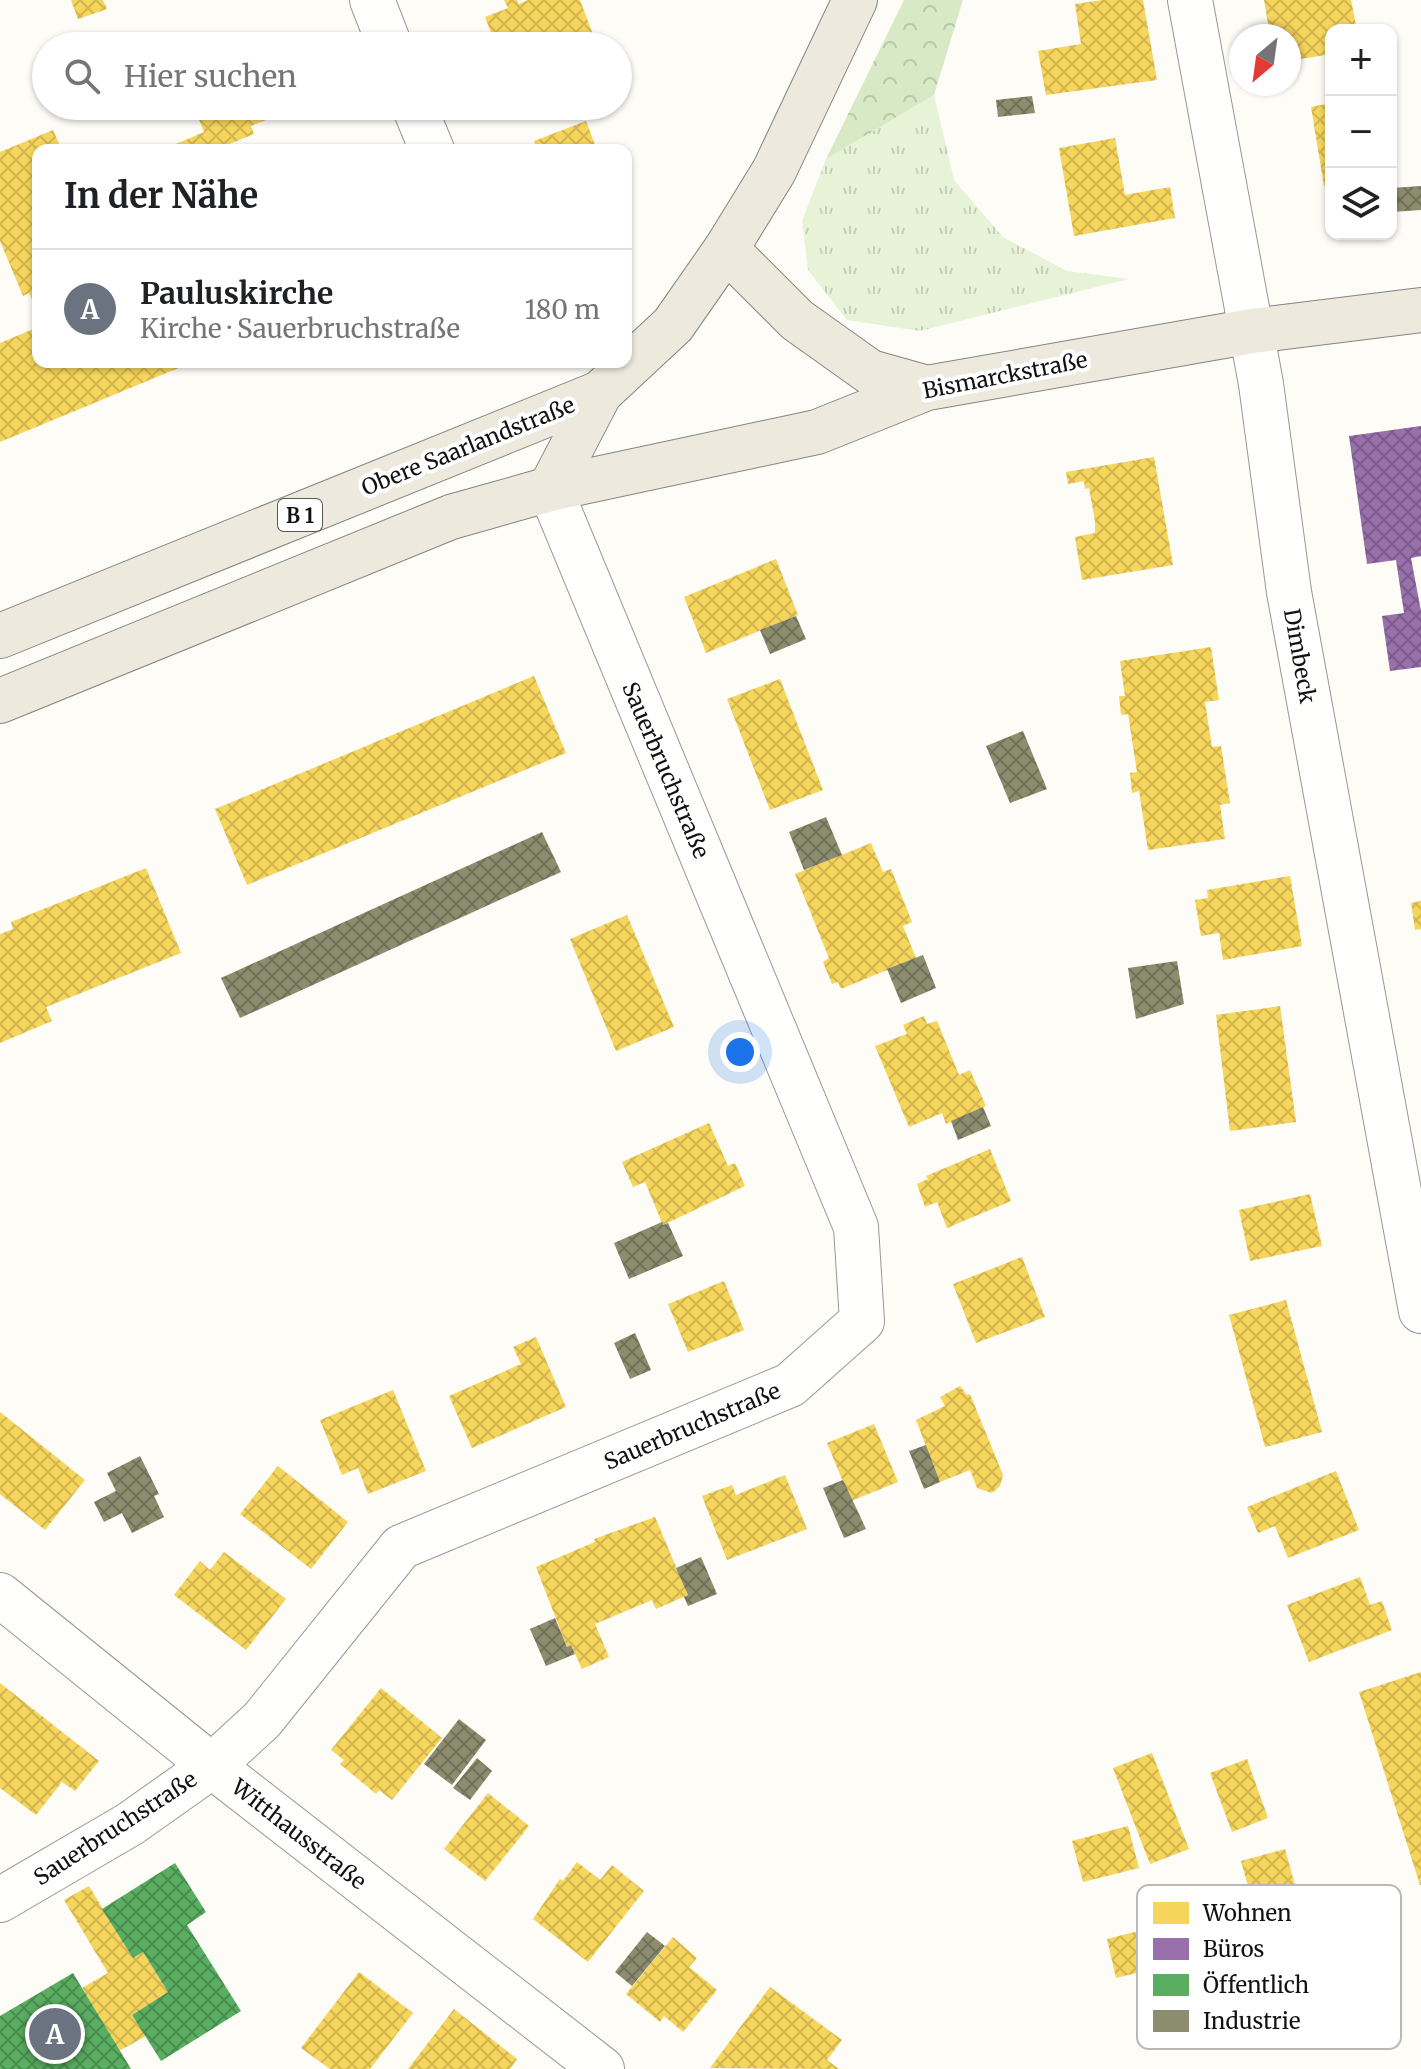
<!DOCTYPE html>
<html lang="de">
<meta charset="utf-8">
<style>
:root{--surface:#fff;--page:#f6f6f6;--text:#202124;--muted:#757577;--line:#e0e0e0;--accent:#646362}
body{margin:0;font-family:Merriweather,serif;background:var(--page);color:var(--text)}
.controls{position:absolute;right:24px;top:24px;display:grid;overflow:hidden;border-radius:16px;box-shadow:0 2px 6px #0004}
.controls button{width:72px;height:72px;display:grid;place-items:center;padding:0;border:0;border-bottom:2px solid var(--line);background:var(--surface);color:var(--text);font:40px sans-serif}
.compass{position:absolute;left:1229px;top:24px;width:72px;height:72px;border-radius:50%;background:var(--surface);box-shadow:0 2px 6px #0004;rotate:209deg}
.you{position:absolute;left:740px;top:1052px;width:28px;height:28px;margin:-20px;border:6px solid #fff;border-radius:50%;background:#1a73e8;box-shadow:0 0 0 12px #1a73e833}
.badge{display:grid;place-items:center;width:52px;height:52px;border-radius:50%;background:var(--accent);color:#fff;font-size:26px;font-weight:700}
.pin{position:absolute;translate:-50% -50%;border:4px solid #fff;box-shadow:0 2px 8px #0006}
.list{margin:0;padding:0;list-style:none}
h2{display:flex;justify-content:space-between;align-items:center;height:104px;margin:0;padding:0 32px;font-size:34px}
h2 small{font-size:26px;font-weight:400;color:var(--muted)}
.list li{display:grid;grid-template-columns:52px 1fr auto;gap:24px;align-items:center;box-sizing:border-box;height:120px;padding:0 32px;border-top:2px solid var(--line)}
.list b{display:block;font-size:30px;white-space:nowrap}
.list p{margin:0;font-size:26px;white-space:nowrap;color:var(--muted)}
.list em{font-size:26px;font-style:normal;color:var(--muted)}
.icon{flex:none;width:44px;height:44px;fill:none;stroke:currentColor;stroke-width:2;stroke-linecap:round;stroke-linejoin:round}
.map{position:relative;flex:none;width:1421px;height:2069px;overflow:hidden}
.search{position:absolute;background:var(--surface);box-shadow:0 2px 6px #0004;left:32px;top:32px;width:600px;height:88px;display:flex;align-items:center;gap:20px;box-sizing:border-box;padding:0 28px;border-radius:44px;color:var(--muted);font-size:30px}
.panel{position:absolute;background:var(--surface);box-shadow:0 2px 6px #0004;left:32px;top:144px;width:600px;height:224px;border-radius:16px}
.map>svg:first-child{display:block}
</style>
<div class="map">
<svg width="1421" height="2069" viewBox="0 0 1421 2069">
<defs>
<pattern id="grass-tufts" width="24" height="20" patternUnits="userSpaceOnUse" patternTransform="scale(2)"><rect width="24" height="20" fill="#e7f3d7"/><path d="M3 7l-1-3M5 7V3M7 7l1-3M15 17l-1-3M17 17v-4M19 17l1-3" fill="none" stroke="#c5cfb8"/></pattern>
<pattern id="forest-crowns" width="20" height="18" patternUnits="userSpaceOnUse" patternTransform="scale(2)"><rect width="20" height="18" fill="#d8eac5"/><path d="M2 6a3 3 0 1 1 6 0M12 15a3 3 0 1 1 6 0" fill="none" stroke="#b8c8a8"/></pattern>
<pattern id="homes-cross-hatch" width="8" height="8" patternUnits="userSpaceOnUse" patternTransform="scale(2)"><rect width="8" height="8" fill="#f6d55c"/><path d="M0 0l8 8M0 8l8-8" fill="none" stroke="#d2b64f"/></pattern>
<pattern id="offices-cross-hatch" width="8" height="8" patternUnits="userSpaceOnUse" patternTransform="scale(2)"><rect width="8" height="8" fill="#9970ab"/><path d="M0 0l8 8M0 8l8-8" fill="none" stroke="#7b5b8a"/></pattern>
<pattern id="public-cross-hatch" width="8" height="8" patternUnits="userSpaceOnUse" patternTransform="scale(2)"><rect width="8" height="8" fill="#5aae61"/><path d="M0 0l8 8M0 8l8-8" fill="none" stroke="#498c4f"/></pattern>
<pattern id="industry-cross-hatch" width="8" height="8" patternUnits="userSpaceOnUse" patternTransform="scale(2)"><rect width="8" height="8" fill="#8c8c6e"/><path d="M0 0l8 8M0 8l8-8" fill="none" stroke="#717159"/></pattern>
</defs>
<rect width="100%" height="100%" fill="#fdfcf7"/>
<!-- grass -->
<path fill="url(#grass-tufts)" d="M934 95 954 180 1003 237 1067 271 1129 279 920 331 847 320 808 270 802 221 826 159Z"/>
<!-- forest -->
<path fill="url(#forest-crowns)" d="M904 0H963L934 95 826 159Z"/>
<!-- homes -->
<g fill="url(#homes-cross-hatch)">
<path d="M71 0H103L107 9 78 19Z"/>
<path d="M504 0H517L519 4 528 0H580L594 37 573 46H496L485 17 508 8Z"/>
<path d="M1102 0H1143L1157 80 1046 95 1038 51 1081 44 1075 4Z"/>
<path d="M1264 0H1351L1357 30H1331V54L1289 61V36H1270Z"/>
<path d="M276 33 281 46H244Z"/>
<path d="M1331 103V185L1324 186 1311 107Z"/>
<path d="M218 106H300L251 126 254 134 215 150H162L204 132 197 115Z"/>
<path d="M586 121 597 150H537L534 141Z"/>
<path d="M53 130 62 150H38V313L29 293 23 296 0 241V152Z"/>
<path d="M1115 138 1125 195 1170 187 1175 218 1074 236 1059 148Z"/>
<path d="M38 327V362H193L0 442V343Z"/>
<path d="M1154 457 1173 565 1082 580 1075 537 1095 533V521L1089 488 1085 489 1084 481 1068 484 1066 472Z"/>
<path d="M776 559 798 615 706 653 684 597Z"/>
<path d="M1211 647 1219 700 1205 702 1212 747 1221 746 1230 803 1220 805 1225 839 1148 850 1139 791 1132 793 1130 773 1137 772 1128 714 1121 715 1119 696H1125L1120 661Z"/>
<path d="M534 676 566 753 247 885 215 809Z"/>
<path d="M780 679 823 790 770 810 727 699Z"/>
<path d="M871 843 883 872 891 869 912 922 903 926 916 958 841 989 838 982 832 984 823 962 829 958 795 874Z"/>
<path d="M146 868 181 953 46 1007 52 1021 0 1043V934L13 929 11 922Z"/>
<path d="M1290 876 1302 946 1223 960 1219 933 1201 936 1195 900 1208 898 1207 890Z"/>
<path d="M1421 901V929L1415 930 1411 903Z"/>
<path d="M627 915 674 1027 616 1051 570 939Z"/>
<path d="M1280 1006 1296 1122 1230 1131 1216 1015Z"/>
<path d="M924 1016 927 1024 937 1021 959 1075 970 1070 986 1106 946 1124 942 1113 909 1127 875 1046 907 1034 903 1025Z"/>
<path d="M709 1123 728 1166 735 1163 745 1186 663 1225 645 1182 633 1187 622 1162Z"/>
<path d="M990 1149 1011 1201 947 1228 937 1202 925 1207 917 1184 928 1179 926 1176Z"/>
<path d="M1310 1194 1322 1246 1250 1261 1239 1210Z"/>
<path d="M1022 1257 1045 1317 976 1343 953 1284Z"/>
<path d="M724 1281 744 1330 688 1352 668 1304Z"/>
<path d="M1286 1300 1322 1432 1265 1447 1229 1315Z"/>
<path d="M536 1337 566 1407 472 1448 449 1396 521 1364 513 1347Z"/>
<path d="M960 1386 967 1395 970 1394 1003 1475 1000 1486 992 1493 977 1488 970 1470 940 1482 916 1420 945 1406 940 1397Z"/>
<path d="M393 1390 426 1471 368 1494 358 1468 342 1475 320 1420Z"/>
<path d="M0 1412 85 1480 45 1530 0 1494Z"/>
<path d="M874 1424 898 1482 851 1501 827 1443Z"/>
<path d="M278 1466 348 1522 311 1569 240 1514Z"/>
<path d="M1336 1471 1359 1530 1288 1558 1275 1526 1258 1533 1247 1507Z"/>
<path d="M785 1475 807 1529 727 1560 702 1496 732 1485 736 1495Z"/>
<path d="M655 1517 688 1595 656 1609 652 1600 595 1624 609 1657 582 1669 571 1645 567 1647 536 1567 595 1542 594 1539Z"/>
<path d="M224 1552 286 1599 246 1650 174 1595 200 1561 210 1570Z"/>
<path d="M1360 1577 1370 1605 1382 1601 1392 1630 1309 1662 1287 1605Z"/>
<path d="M1421 1672V1885H1420L1359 1692Z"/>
<path d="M0 1683 99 1761 75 1791 62 1782 36 1815 0 1788Z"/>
<path d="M381 1688 442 1738 392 1800 379 1790 376 1794 340 1764 344 1760 331 1750Z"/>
<path d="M1152 1753 1189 1849 1150 1864 1113 1768Z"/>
<path d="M1247 1759 1268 1818 1232 1832 1210 1773Z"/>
<path d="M488 1793 529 1826 485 1881 444 1849Z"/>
<path d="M1128 1826 1139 1868 1083 1882 1072 1841Z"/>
<path d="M1285 1849 1307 1928 1263 1940 1241 1861Z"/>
<path d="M577 1862 600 1880 612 1865 644 1891 588 1962 533 1919 560 1879 563 1881Z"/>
<path d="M89 1886 133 1958 143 1952 168 1992 132 2015 146 2036 119 2051 82 1988 108 1973 64 1900Z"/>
<path d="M1203 1892 1218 1953 1116 1978 1107 1939 1166 1924 1161 1902Z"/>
<path d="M673 1937 697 1958 689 1967 717 1990 683 2032 664 2016 660 2022 626 1994Z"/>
<path d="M359 1972 413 2013 370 2069H330L301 2048Z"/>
<path d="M770 1987 842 2040 827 2060 839 2069 710 2068Z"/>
<path d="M454 2009 517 2059 510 2069H408Z"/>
</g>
<!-- offices -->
<path fill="url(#offices-cross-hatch)" d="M1421 426V556L1411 558 1421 611V667L1390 671 1382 616 1404 613 1396 560 1367 564 1349 436Z"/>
<!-- public -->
<g fill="url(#public-cross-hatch)">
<path d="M175 1863 206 1912 187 1925 241 2011 161 2061 132 2015 168 1992 143 1952 133 1958 102 1909Z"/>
<path d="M73 1973 131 2069H0V2016Z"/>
</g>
<!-- industry -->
<g fill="url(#industry-cross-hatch)">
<path d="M1032 96 1035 113 998 117 996 100Z"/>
<path d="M1421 186V210L1391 212V188Z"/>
<path d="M796 616 806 639 770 654 760 630Z"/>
<path d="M1023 731 1047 789 1010 803 986 746Z"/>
<path d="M826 817 842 855 804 870 789 832Z"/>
<path d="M542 832 561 872 240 1018 221 978Z"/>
<path d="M923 955 936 988 901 1003 887 969Z"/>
<path d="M1177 961 1184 1004 1136 1019 1128 968Z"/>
<path d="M983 1107 991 1126 958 1140 951 1121Z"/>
<path d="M662 1222 663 1225 668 1223 683 1256 629 1279 614 1243Z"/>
<path d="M635 1333 651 1370 630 1379 614 1343Z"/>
<path d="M926 1445 940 1482 924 1489 909 1451Z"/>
<path d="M140 1456 159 1494 154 1496 164 1517 132 1533 122 1513 104 1522 94 1502 116 1491 107 1473Z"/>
<path d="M843 1480 866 1529 844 1538 823 1488Z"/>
<path d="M701 1557 717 1594 688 1606 684 1597 688 1595 676 1568Z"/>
<path d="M555 1618 567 1647 571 1645 575 1654 546 1666 530 1629Z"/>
<path d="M459 1719 486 1740 452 1785 424 1764Z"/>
<path d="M477 1758 492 1771 470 1800 453 1788Z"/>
<path d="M647 1932 665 1946 632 1986 615 1972Z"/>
</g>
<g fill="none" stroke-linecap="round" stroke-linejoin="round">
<defs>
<g id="minor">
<path d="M372 0 390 46"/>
<path d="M1190 0 1261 384 1289 592 1421 1311"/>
<path d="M414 106 432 150"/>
<path d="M0 1595 212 1766 602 2069"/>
<path d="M0 1900 130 1824 212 1766 262 1720 401 1547 790 1385 862 1321 856 1227 550 489"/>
</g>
<g id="major">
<path d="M726 249 797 320 870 372 927 388"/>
<path d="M550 489 600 393 673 325 726 249 774 171 855 0"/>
<path d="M0 636 600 393"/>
<path d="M0 701 451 517 550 489 817 432 927 388 1252 331 1421 310"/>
</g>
</defs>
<!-- minor casing -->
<use href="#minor" stroke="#979795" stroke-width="46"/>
<!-- major casing -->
<use href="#major" stroke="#858482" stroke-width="46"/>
<!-- minor -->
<use href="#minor" stroke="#fffffe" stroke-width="44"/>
<!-- major -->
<use href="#major" stroke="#ede9dc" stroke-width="44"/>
</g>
<g text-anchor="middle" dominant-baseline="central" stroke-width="8" stroke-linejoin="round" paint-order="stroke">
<!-- shield labels -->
<rect fill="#fff" stroke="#585858" stroke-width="2" x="278" y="499" width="44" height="32" rx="6"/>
<g font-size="20" font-weight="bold" fill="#111">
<text x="300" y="515">B 1</text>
</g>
<!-- street labels -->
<g font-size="22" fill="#111" stroke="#fff">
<text transform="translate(1005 375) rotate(-11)">Bismarckstraße</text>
<text transform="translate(468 446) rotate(-22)">Obere Saarlandstraße</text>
<text transform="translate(1300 656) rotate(80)">Dimbeck</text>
<text transform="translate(666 770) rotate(67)">Sauerbruchstraße</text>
<text transform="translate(692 1426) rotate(-23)">Sauerbruchstraße</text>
<text transform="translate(115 1828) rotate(-33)">Sauerbruchstraße</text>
<text transform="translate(299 1834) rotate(38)">Witthausstraße</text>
</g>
</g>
<!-- legend -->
<rect x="1137" y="1885" width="264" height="164" rx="12" fill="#fff" stroke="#b8b8b8" stroke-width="2"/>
<rect x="1153" y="1902" width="36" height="22" fill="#f6d55c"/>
<rect x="1153" y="1938" width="36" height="22" fill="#9970ab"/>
<rect x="1153" y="1974" width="36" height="22" fill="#5aae61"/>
<rect x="1153" y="2010" width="36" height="22" fill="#8c8c6e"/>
<g font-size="22" fill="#111">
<text x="1203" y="1921">Wohnen</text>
<text x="1203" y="1957">Büros</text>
<text x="1203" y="1993">Öffentlich</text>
<text x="1203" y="2029">Industrie</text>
</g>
</svg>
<div class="controls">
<button>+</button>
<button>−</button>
<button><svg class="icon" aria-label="layers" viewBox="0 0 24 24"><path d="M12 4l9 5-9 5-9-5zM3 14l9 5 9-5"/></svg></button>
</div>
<svg class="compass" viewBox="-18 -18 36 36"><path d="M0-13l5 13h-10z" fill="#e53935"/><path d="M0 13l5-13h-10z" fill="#757577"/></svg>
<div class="you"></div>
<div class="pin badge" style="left:55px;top:2034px;background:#6b7280">A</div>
<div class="search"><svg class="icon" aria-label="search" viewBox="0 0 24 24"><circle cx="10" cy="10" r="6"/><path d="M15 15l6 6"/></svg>Hier suchen</div>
<section class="panel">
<h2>In der Nähe<small></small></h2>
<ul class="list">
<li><span class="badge" style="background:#6b7280">A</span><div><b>Pauluskirche</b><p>Kirche · Sauerbruchstraße</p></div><em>180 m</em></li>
</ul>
</section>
</div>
